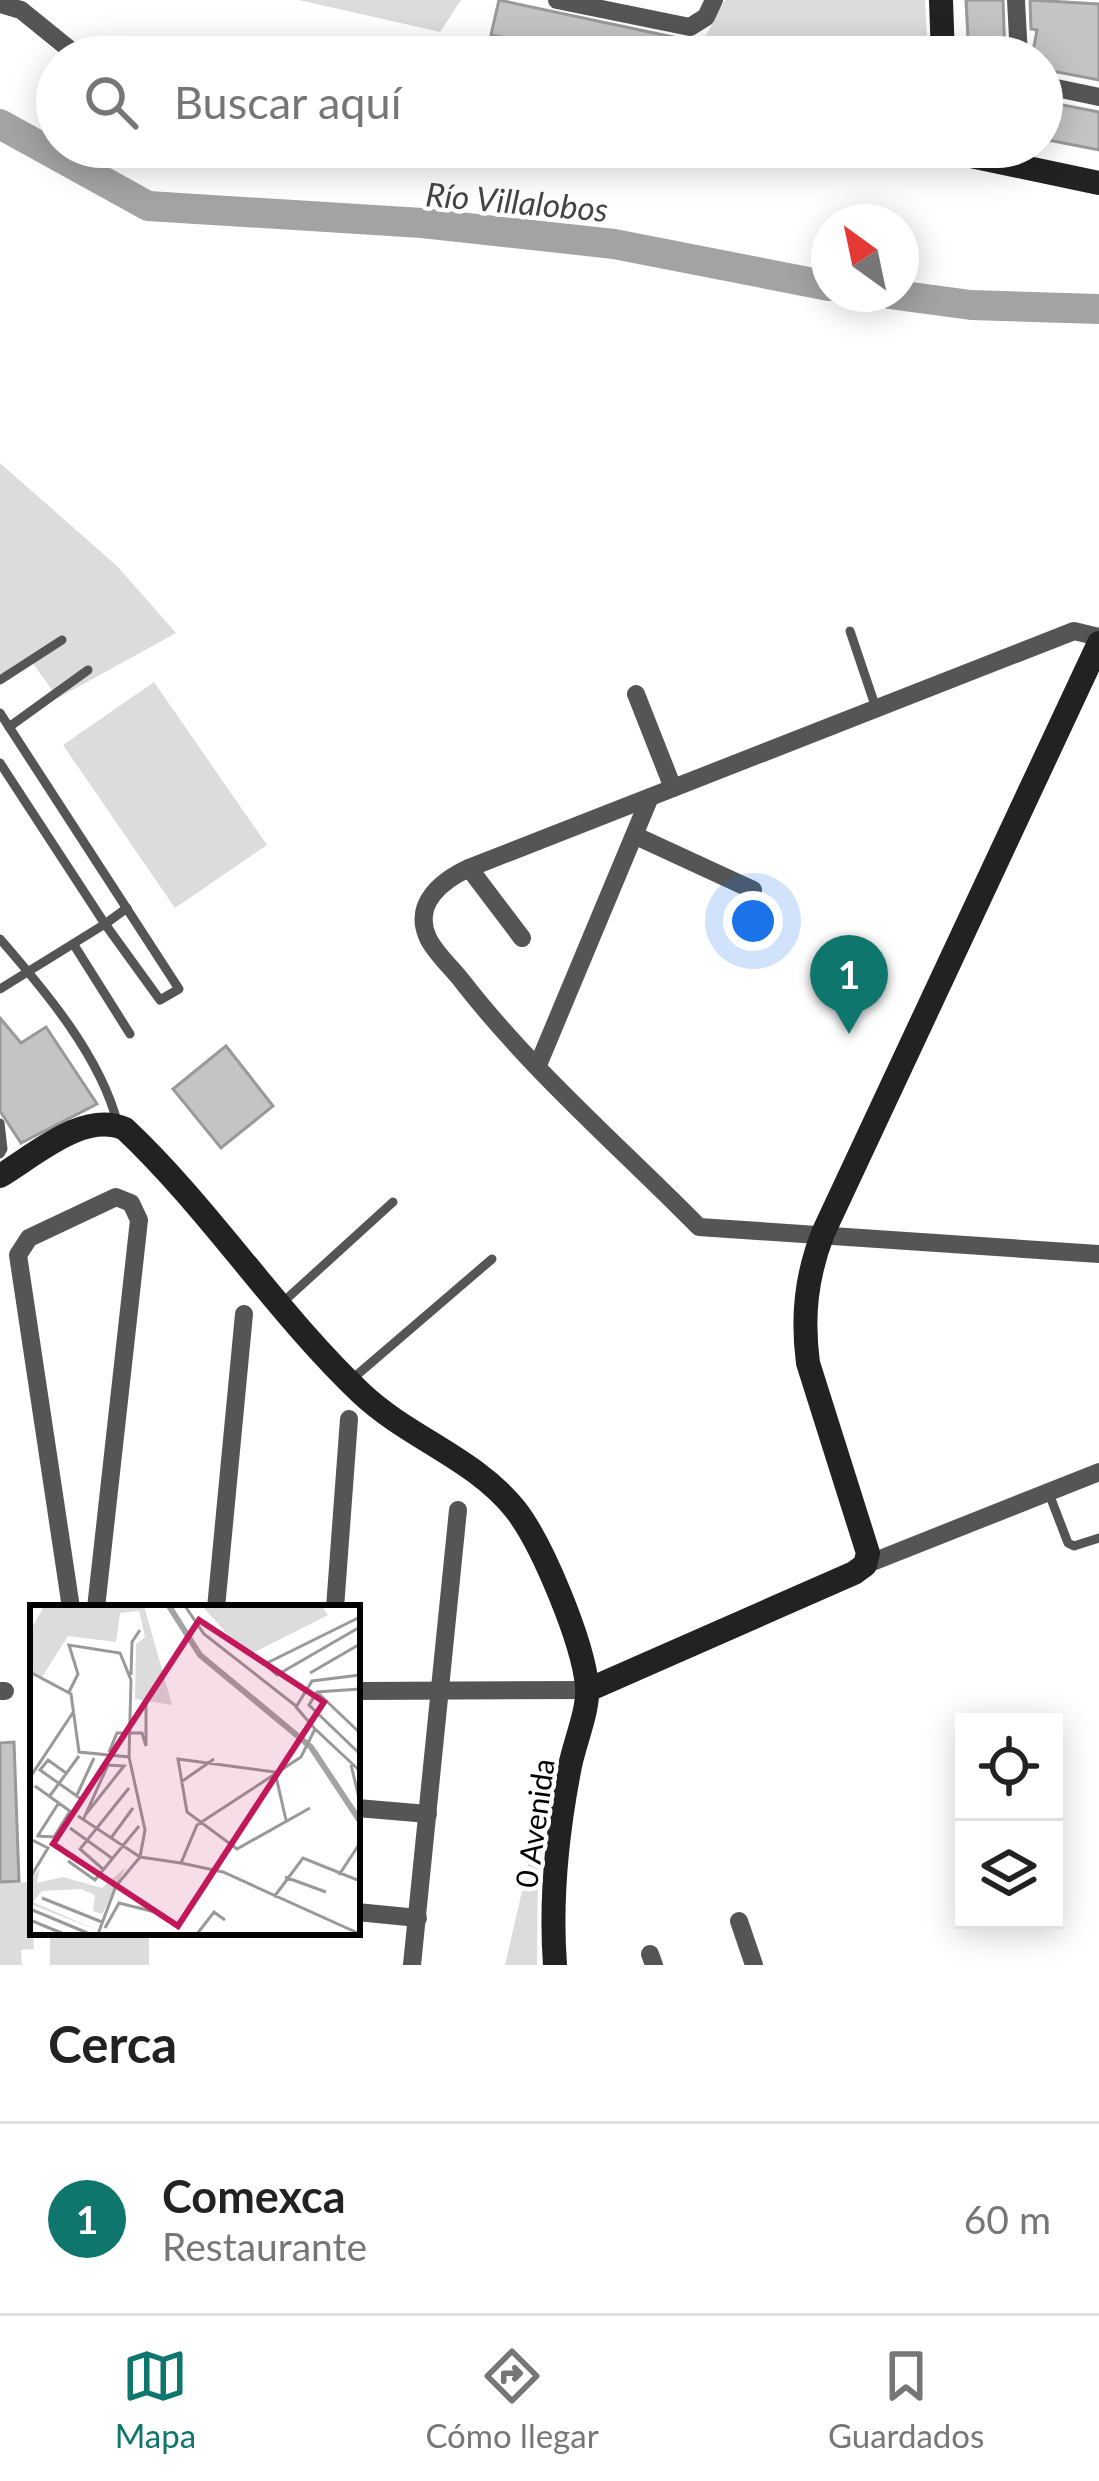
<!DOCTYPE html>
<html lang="es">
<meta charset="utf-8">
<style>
:root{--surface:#fff;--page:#f2f2f2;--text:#222;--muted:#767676;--line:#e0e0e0;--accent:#0f766e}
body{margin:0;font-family:Lato,sans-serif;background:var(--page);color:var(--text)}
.controls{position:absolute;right:36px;bottom:36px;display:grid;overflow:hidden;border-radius:0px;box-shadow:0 6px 30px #0003}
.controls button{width:108px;height:108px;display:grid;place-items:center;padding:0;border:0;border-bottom:3px solid var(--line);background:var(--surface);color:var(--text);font:60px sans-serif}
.compass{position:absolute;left:811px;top:204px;width:108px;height:108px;border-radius:50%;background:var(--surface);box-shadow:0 6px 30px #0003;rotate:327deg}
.you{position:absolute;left:753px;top:921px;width:42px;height:42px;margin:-30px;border:9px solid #fff;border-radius:50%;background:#1a73e8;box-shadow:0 0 0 18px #1a73e833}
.badge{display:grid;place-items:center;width:78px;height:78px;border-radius:50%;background:var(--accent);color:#fff;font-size:39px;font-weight:700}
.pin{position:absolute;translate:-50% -99px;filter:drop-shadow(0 3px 6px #0008)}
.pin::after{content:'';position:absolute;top:63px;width:42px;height:36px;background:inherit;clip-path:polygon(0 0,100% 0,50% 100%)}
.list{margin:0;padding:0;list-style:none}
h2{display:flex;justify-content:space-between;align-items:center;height:156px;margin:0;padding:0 48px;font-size:51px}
h2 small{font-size:39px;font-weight:400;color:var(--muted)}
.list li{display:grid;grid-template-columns:78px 1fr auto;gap:36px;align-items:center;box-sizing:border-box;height:192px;padding:0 48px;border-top:3px solid var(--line)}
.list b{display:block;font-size:45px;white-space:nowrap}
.list p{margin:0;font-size:39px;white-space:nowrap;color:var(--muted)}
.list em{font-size:39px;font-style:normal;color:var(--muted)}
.icon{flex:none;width:66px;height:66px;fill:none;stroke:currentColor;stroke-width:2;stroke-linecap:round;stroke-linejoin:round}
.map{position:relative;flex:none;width:1099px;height:1965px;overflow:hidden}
.search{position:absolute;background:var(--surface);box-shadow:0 6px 30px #0003;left:36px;right:36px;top:36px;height:132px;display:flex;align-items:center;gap:30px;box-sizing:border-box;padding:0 42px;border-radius:66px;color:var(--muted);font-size:45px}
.sheet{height:348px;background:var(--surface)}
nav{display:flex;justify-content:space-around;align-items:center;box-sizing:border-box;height:168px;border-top:3px solid var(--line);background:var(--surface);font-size:33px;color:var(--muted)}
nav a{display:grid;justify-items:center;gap:6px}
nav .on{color:var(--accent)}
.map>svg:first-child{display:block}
</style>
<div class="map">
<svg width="1099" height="1965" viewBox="0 0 1099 1965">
<rect width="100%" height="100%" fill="#fff"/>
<!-- green -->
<g fill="#dcdcdc">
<path d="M299 0H461L440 32Z"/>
<path d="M725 0H925L928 57H701L704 39Z"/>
<path d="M0 463 118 567 176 633 58 698 31 661 0 683Z"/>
<path d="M154 682 267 845 175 908 63 745Z"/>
<path d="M540 1813 548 1816 538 1867 537 1965H505Z"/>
<path d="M29 1882 34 1949 21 1950 22 1965H0V1883Z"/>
<rect x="50" y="1932" width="99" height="33"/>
</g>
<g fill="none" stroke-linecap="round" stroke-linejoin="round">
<!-- river -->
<g stroke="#a3a3a3" stroke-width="30">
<path d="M0 124 148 206 422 223 614 244 829 286"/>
<path d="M889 294 971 305 1099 309"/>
</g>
</g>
<!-- building -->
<g fill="#c4c4c4" stroke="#999" stroke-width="3">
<path d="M499 0 687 40 698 39 694 57H600L491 35Z"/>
<path d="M966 0H1003L1005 57H969Z"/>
<path d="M1030 0 1099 4V80L1042 69 1044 57H1032L1037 30 1031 29Z"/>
<path d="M1042 101 1099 112V150L1043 139 1047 118 1042 117Z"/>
<path d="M0 1018 21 1043 46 1027 97 1104 21 1143 0 1111Z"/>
<path d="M226 1046 273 1106 221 1148 173 1089Z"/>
<path d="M14 1742 19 1881 0 1882V1743Z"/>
</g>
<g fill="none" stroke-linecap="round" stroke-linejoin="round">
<!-- lane -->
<g stroke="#555" stroke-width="9">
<path d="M850 631 877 711"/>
<path d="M0 680 62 640"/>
<path d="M0 713 179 989 160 1000 105 924 0 989"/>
<path d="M9 727 88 670"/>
<path d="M0 763 105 924 127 908"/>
<path d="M0 939C46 992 101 1057 118 1125"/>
<path d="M74 945 130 1034"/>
<path d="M0 1123 3 1149 0 1154"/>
<path d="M282 1303 393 1202"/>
<path d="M351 1380 492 1259"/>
<path d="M1048 1491 1068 1543 1074 1546 1099 1538"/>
</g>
<!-- street -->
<g stroke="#555" stroke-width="18">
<path d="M557 0 690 27 706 17 714 0"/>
<path d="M1016 0 1019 57"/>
<path d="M0 4 21 10 79 57"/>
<path d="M1042 85 1099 97"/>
<path d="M1099 637 1074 631 469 868C443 880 412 903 428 938 435 953 452 968 462 981 531 1070 620 1147 699 1227L1099 1254"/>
<path d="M636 694 673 788"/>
<path d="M636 836 753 890"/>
<path d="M469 868 522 938"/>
<path d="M538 1065 650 797"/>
<path d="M865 1565 1099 1472"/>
<path d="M71 1608 18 1255 29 1238 116 1197 131 1203 139 1220 96 1608"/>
<path d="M216 1608 244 1314"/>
<path d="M335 1608 349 1419"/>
<path d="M0 1691H5"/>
<path d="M357 1691 588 1690"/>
<path d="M357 1808 428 1814"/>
<path d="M357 1912 418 1918"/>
<path d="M739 1921 754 1965"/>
<path d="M650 1954 654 1965"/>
<path d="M412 1965 458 1510"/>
</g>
<!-- secondary -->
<g stroke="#222" stroke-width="24">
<path d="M941 0 943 57"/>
<path d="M947 147 966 155 1099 183"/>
<path d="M0 1176C34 1156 84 1110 125 1129 209 1208 278 1315 362 1394 409 1438 474 1458 515 1509 542 1543 583 1642 587 1686 589 1710 575 1741 570 1766 557 1832 550 1898 555 1965"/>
<path d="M588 1690 854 1573 865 1565 868 1553 808 1363C802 1317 806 1277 823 1233L1099 643"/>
</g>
</g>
<g text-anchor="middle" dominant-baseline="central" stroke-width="9" stroke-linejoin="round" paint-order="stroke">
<!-- street labels -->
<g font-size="30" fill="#000" stroke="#fff">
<text transform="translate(534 1823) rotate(-82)">0 Avenida</text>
</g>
<!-- water labels -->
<g font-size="33" font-style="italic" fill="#444" stroke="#fff">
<text transform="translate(517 201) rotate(5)">Río Villalobos</text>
</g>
</g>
<!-- overview -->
<g transform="translate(30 1605)">
<rect width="330" height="330" fill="#fff"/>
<path d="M14 1H114L142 100 105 94 106 39 115 32 109 6 90 8 86 37 38 31 12 72 0 65V26ZM172 1H292L298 10 217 51ZM96 262 72 309 63 306 65 290 51 284 12 286 3 297 67 325 0 299V275L10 263 7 278 33 272 72 283Z" fill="#dcdcdc"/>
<path fill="none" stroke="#a3a3a3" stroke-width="6" d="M139 1 170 50 281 142 330 216"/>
<path fill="none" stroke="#999" stroke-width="3" d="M155 1 174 29 266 101M226 51 247 70 330 22M235 59 330 12M0 67 41 89 49 147 99 152 115 225 110 252M280 68 330 39M101 70 102 37 110 25M330 84 287 87 279 100 330 149M39 87 48 69 39 40 90 48 101 75 99 152M287 87 330 128M285 124 330 166M79 147 87 128H112L116 141V93M321 160 330 197M36 168 18 155 10 165 51 194M151 177 184 154M5 181 44 209M2 183 1 171 44 106M19 192 49 151M46 192 64 153M48 211 110 252M53 215 78 160 94 161 56 209M256 215 245 167 148 154 157 207 207 244 280 203M40 223 83 254M7 231 24 232 40 206M7 232 28 199M81 233 103 203M0 234 18 243 0 273M110 252 151 258 167 220 271 152 285 124 266 102 282 76 330 70M38 256 65 275 109 221M151 258 193 267 330 329M74 265 50 244 99 183M309 270 330 238M255 272 296 287M244 292 273 253 330 276M12 293 72 317M0 304 60 329M0 315 34 329M75 323 89 298 125 307M68 329 86 281 110 252M167 329 184 307 195 315"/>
<path fill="#c2185b" fill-opacity="0.15" stroke="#c2185b" stroke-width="6" d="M169 15 294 97 148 321 23 239Z"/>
<rect width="330" height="330" fill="none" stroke="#000" stroke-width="6"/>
</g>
</svg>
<div class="controls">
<button><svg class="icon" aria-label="locate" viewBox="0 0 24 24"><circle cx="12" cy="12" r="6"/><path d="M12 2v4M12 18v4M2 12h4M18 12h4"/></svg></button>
<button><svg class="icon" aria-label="layers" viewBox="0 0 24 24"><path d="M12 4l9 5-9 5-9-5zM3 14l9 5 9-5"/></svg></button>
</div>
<svg class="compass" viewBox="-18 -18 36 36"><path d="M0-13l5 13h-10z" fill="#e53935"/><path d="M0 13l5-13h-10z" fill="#767676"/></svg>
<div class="you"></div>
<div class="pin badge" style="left:849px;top:1034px">1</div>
<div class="search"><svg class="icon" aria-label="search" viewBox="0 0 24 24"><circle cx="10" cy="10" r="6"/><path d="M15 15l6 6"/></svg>Buscar aquí</div>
</div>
<section class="sheet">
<h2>Cerca<small></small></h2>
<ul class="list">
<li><span class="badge">1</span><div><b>Comexca</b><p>Restaurante</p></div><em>60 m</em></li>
</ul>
</section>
<nav>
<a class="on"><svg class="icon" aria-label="map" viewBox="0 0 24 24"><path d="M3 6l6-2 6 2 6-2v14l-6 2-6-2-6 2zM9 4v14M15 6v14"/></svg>Mapa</a>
<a><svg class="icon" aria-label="directions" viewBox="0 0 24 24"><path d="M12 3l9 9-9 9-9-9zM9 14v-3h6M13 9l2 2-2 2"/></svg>Cómo llegar</a>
<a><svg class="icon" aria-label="saved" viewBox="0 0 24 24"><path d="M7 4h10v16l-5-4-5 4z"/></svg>Guardados</a>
</nav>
